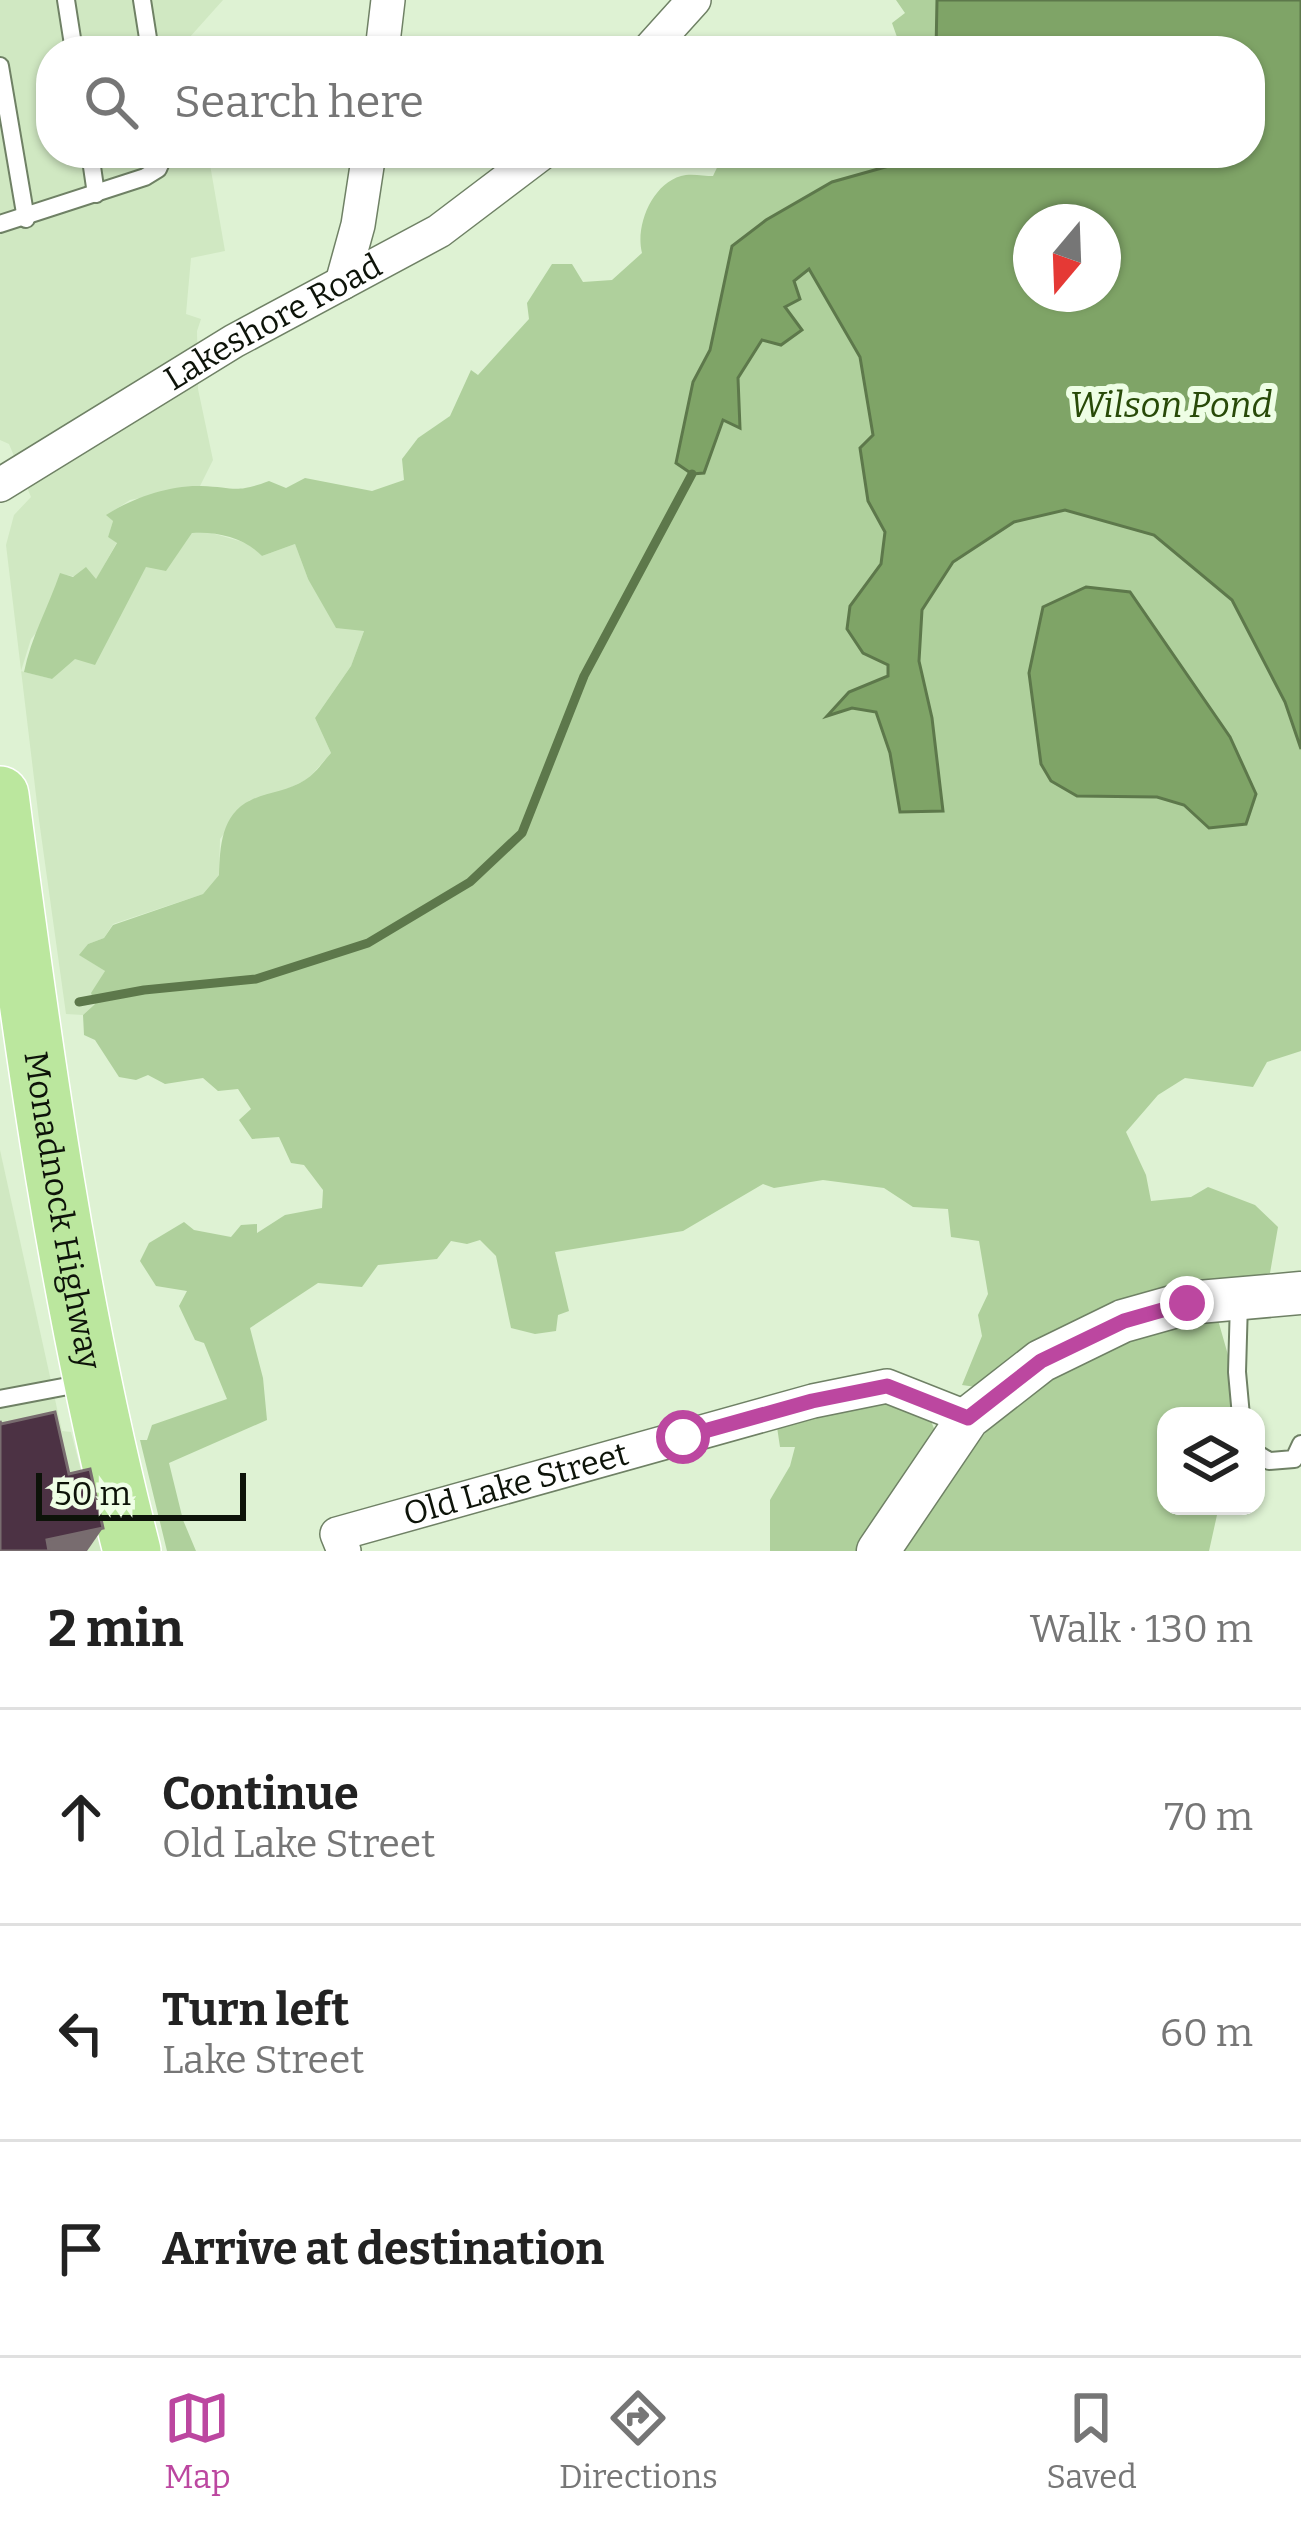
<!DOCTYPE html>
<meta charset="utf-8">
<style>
:root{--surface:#fff;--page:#f6f6f6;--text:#222;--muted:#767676;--line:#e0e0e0;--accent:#bc47a0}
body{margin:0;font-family:Bitter,serif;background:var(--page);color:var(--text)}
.controls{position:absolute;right:36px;bottom:36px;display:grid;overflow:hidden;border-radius:24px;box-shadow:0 3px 9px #0004}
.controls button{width:108px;height:108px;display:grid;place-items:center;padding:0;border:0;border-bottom:3px solid var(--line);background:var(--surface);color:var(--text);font:60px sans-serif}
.compass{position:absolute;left:1013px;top:204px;width:108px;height:108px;border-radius:50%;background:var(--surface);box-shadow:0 3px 9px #0004;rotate:199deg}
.scale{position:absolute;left:36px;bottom:30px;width:210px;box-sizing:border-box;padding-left:12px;border:6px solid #0d1309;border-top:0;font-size:33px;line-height:42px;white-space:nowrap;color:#0d1309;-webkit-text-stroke:9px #eefee5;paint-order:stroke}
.stop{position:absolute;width:36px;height:36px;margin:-27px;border:9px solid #bc47a0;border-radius:50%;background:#fff}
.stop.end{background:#bc47a0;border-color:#fff;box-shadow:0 3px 12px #0008}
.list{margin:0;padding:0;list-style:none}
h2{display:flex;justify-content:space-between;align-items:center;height:156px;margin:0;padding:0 48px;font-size:51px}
h2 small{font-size:39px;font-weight:400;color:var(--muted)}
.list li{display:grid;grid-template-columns:78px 1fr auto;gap:36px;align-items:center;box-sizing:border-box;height:216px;padding:0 48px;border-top:3px solid var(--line)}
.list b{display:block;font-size:45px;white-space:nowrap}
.list p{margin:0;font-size:39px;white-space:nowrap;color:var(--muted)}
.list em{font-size:39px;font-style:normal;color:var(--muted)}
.icon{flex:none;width:66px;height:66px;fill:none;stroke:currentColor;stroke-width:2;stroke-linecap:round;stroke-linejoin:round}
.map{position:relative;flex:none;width:1301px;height:1551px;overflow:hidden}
.search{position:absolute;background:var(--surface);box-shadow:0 3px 9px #0004;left:36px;right:36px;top:36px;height:132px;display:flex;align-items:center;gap:30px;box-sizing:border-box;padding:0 42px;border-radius:48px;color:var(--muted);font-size:45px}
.sheet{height:804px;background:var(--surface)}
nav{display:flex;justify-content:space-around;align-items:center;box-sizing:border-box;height:168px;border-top:3px solid var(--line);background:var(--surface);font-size:33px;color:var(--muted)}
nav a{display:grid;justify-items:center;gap:6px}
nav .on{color:var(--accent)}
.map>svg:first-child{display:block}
</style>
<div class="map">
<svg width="1301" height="1551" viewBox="0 0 1301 1551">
<rect width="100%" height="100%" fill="#def2d3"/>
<!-- built -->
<g fill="#d0e8c2">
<path d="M0 0H223L189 38 191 51H51V153H208L225 251 191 258 186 314 201 319 197 331 198 389 213 460 200 486 130 500 107 515 113 521 108 537 117 542 96 580 60 574 43 624 31 639 21 671 52 679 134 588 146 566 166 570 192 533 208 532 250 544 262 556 295 544 308 579 364 631 351 666 315 718 331 753 308 779 272 796 250 800 220 839 219 875 203 894 113 924 104 938 88 944 80 955 105 971 92 993 95 1004 83 1015 66 1014 39 820 6 545 14 515 31 497 9 444 0 440Z"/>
<path d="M0 1150 62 1431 71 1432 102 1551H0Z"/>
</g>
<!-- green -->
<g fill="#afd09c">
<path d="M896 0H937L936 51H861L897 37 892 23 905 13Z"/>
<path d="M724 153H894L890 166 832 182 732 246 710 350 693 382 723 419 740 427 738 378 785 307 794 281 809 268 860 357 873 435 868 501 885 532 881 565 850 606 863 653 888 665V677L849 692 830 715 852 708 876 712 890 753 901 812 932 718 919 661 922 610 952 562 1014 522 1065 510 1154 535 1232 601 1285 702 1301 749V1051L1267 1062 1253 1087 1185 1078 1158 1095 1126 1132 1146 1175 1151 1201 1191 1197 1208 1187 1255 1205 1278 1227 1270 1273 1197 1288 976 1387 962 1385 982 1336 978 1315 988 1294 979 1241 951 1237 948 1209 913 1207 884 1188 823 1180 774 1188 763 1184 683 1231 555 1252 569 1311 558 1315 556 1331 535 1334 511 1328 496 1256 480 1240 467 1244 451 1241 437 1259 378 1265 362 1287 318 1283 250 1328 263 1378 267 1420 169 1463 183 1520 196 1551H167L140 1440H147L152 1425 227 1399 204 1343 195 1340 179 1306 187 1291 156 1286 140 1261 149 1243 184 1222 194 1230 231 1237 241 1225 257 1224V1233L285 1215 322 1208 323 1190 304 1165 291 1163 279 1137 252 1139 239 1120 251 1109 238 1089 218 1091 203 1078 165 1084 148 1075 136 1080 119 1077 95 1040 84 1035 83 1015 95 1004 91 993 105 971 79 955 88 944 104 938 113 925 203 894 219 875C220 847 221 814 251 800 268 792 288 791 305 780 315 774 323 762 331 753L315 718 351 666 364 631 336 628 308 579 295 544 262 556C245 538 217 531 192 533L166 571 146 567 95 665 75 659 52 679 24 672C31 637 48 608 60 573L73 577 86 567 96 579 117 543 108 537 113 521 106 515C132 498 170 485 201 486 234 487 235 494 269 481L286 488 305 478 372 491 404 480 402 459 418 438 450 416 471 370 478 375 529 319 527 303 552 264H572L583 282 612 280 642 253C635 226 652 184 681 176 690 173 704 176 713 176Z"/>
<path d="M1216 1313 1230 1362 1234 1416H1166V1506H1225L1217 1515 1209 1551H901C952 1477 1003 1387 1091 1351 1130 1335 1174 1326 1216 1313Z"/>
<path d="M869 1401 898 1403 929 1416 937 1436 863 1551H770V1500L790 1466 795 1447H780L777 1427Z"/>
</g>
<!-- water -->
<g fill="#7fa467" stroke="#5d784b" stroke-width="3" fill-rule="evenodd">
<path d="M937 0H1301V749L1285 702 1232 600 1154 535 1065 510 1014 522 953 562 922 610 919 661 932 718 943 811 900 812 890 753 876 712 852 708 827 716 849 692 888 676V665L863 653 847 629 850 606 881 564 885 532 868 501 860 448 873 435 860 357 809 269 794 281 800 299 785 307 802 330 781 345 762 340 738 378 740 428 723 420 704 473 692 474 676 463 693 382 710 350 732 246 766 220 832 182 889 166 894 153H1250V51H936ZM1031 222H1103V294H1031Z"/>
<path d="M1086 587 1130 592 1230 737 1256 794 1246 824 1209 828 1184 805 1157 797 1077 796 1051 781 1041 764 1029 673 1043 607Z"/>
</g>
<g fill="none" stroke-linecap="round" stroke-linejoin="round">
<!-- stream -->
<path stroke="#5d784b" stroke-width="9" d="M79 1002 144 990 256 979 368 943 470 882 522 833 584 676 692 474"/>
<defs>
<g id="service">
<path d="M66 0 74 51"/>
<path d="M142 0 150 51"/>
<path d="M0 66 26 219"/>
<path d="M90 153 96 194"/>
<path d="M0 224 145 177 158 169 165 153"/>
<path d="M1239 1302 1237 1372 1241 1416"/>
<path d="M0 1399 84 1383"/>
<path d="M1256 1453 1269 1461 1294 1459 1301 1444"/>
</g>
<g id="minor">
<path d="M382 51 388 0"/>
<path d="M648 51 694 0"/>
<path d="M342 283 358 225 369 153"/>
<path id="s1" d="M0 485 234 341 439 231 542 153"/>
<path id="s2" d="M344 1551 337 1534 813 1401 887 1386 968 1418"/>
</g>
<path id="tertiary" d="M878 1551 968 1418 1041 1361 1123 1321 1187 1303 1301 1293"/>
<g id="trunk">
<path id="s3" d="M0 795C33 1049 68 1303 132 1551"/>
</g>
</defs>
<!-- service casing -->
<use href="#service" stroke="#6f8165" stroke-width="20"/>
<!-- minor casing -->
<use href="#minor" stroke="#6f8165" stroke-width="36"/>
<!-- tertiary casing -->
<use href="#tertiary" stroke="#6f8165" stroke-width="45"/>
<!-- trunk casing -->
<use href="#trunk" stroke="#fff" stroke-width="60"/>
<!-- service -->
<use href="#service" stroke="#fff" stroke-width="16"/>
<!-- minor -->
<use href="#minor" stroke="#fff" stroke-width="33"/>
<!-- tertiary -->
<use href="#tertiary" stroke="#fff" stroke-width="42"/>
<!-- trunk -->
<use href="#trunk" stroke="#bbe79e" stroke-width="57"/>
</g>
<!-- shaded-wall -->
<path fill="#786c6f" d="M103 1528 87 1551H39L47 1540Z"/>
<!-- building -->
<path fill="#4c3244" stroke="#786c6f" stroke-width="3" d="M55 1412 69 1474 90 1469 103 1528 47 1540 49 1551H0V1421L1 1424Z"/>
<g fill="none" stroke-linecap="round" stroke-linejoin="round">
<!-- route -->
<path stroke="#bc47a0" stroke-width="15" d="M683 1437 812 1401 887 1386 968 1418 1041 1361 1124 1321 1187 1303"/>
</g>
<g text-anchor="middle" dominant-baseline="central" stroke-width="12" stroke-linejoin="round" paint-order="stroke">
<!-- street labels -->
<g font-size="33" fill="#0d1309" stroke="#eefee5">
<text stroke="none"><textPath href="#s1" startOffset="318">Lakeshore Road</textPath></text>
<text stroke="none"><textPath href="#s3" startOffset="420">Monadnock Highway</textPath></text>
<text stroke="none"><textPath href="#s2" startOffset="204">Old Lake Street</textPath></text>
</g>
<!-- water labels -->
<g font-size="36" font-style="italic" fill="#284a08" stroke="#eefee5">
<text x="1171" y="405">Wilson Pond</text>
</g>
</g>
</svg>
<div class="controls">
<button><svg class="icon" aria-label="layers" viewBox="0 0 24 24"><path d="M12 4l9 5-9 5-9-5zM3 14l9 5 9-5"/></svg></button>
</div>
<svg class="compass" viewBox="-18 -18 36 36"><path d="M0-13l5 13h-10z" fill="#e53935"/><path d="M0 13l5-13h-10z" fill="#767676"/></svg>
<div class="scale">50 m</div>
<div class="stop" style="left:683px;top:1437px"></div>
<div class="stop end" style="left:1187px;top:1303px"></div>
<div class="search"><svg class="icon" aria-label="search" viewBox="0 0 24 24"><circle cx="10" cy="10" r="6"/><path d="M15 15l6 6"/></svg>Search here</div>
</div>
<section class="sheet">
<h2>2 min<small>Walk · 130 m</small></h2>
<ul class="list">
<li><svg class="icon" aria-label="ahead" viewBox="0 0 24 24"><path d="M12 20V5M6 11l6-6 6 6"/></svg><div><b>Continue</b><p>Old Lake Street</p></div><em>70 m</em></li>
<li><svg class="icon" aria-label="left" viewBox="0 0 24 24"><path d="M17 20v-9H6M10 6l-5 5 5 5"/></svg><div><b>Turn left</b><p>Lake Street</p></div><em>60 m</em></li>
<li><svg class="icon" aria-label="arrive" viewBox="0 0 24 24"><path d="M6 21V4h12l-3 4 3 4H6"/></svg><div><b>Arrive at destination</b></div></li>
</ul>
</section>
<nav>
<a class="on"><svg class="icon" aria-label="map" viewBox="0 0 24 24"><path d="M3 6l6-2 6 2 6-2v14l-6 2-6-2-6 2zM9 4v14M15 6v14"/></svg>Map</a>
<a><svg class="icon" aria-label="directions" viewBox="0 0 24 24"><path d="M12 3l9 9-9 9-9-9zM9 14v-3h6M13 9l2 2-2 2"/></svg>Directions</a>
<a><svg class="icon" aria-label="saved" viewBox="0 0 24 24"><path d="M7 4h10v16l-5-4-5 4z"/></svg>Saved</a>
</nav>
